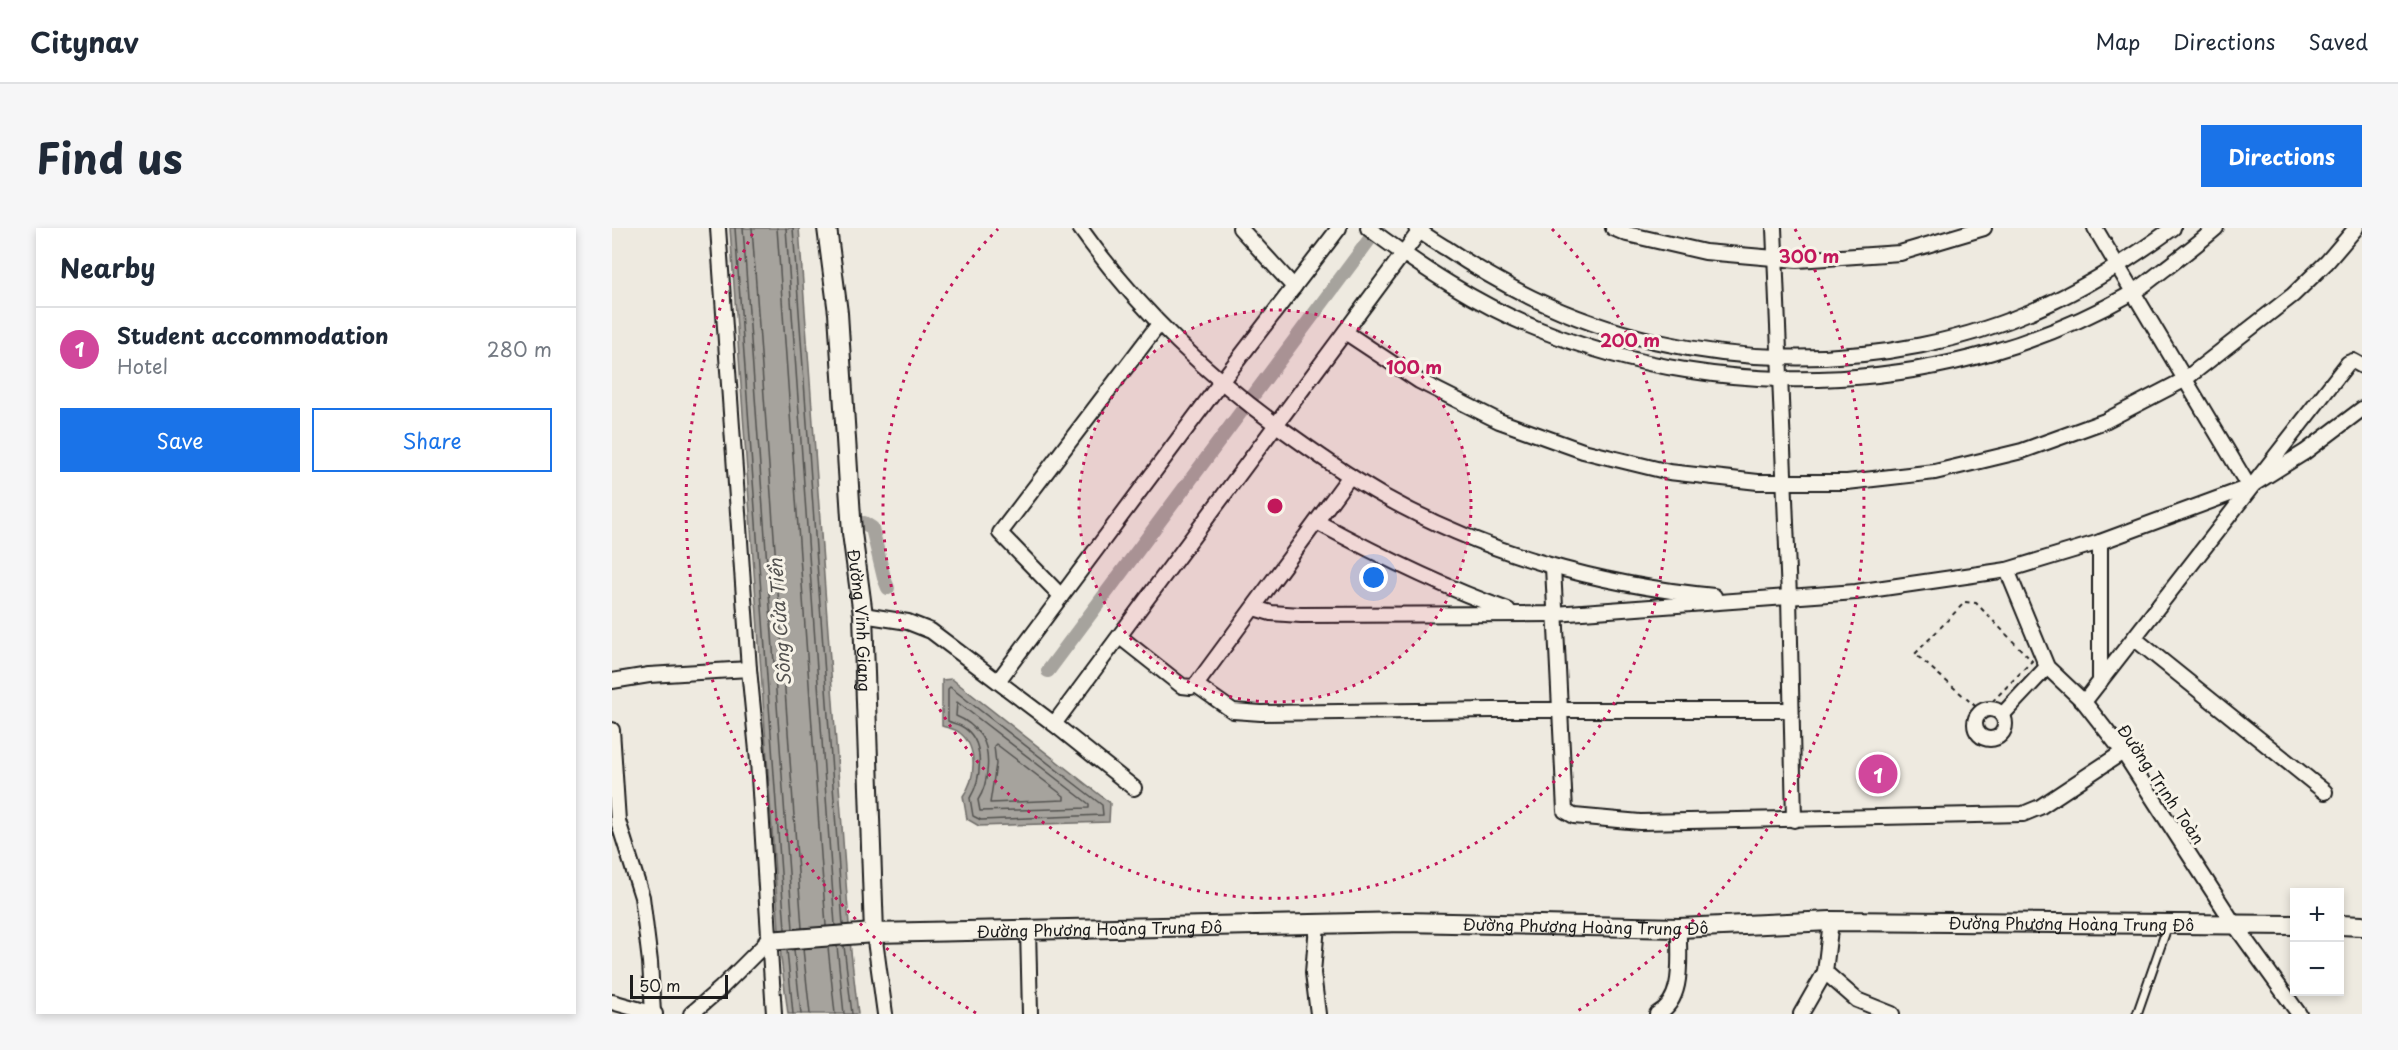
<!DOCTYPE html>
<meta charset="utf-8">
<style>
:root{--surface:#fff;--page:#f6f6f7;--text:#1f2937;--muted:#747a83;--line:#e0e1e3;--accent:#1a73e8}
body{margin:0;font-family:"Playpen Sans",sans-serif;background:var(--page);color:var(--text)}
.controls{position:absolute;right:18px;bottom:18px;display:grid;overflow:hidden;border-radius:0px;box-shadow:0 3px 9px #0003}
.controls button{width:54px;height:54px;display:grid;place-items:center;padding:0;border:0;border-bottom:2px solid var(--line);background:var(--surface);color:var(--text);font:30px sans-serif}
.scale{position:absolute;left:18px;bottom:15px;width:98px;box-sizing:border-box;padding-left:6px;border:3px solid #1c1c1c;border-top:0;font-size:16px;line-height:21px;white-space:nowrap;color:#1c1c1c;-webkit-text-stroke:4px #f7f3e8;paint-order:stroke}
.you{position:absolute;left:762px;top:350px;width:21px;height:21px;margin:-15px;border:4px solid #fff;border-radius:50%;background:#1a73e8;box-shadow:0 0 0 9px #1a73e833}
.badge{display:grid;place-items:center;width:39px;height:39px;border-radius:50%;background:var(--accent);color:#fff;font-size:20px;font-weight:700}
.pin{position:absolute;translate:-50% -50%;border:3px solid #fff;box-shadow:0 2px 6px #0006}
.list{margin:0;padding:0;list-style:none}
h2{display:flex;justify-content:space-between;align-items:center;height:78px;margin:0;padding:0 24px;font-size:26px}
h2 small{font-size:20px;font-weight:400;color:var(--muted)}
.list li{display:grid;grid-template-columns:39px 1fr auto;gap:18px;align-items:center;box-sizing:border-box;height:84px;padding:0 24px;border-top:2px solid var(--line)}
.list b{display:block;font-size:22px;white-space:nowrap}
.list p{margin:0;font-size:20px;white-space:nowrap;color:var(--muted)}
.list em{font-size:20px;font-style:normal;color:var(--muted)}
.actions{display:flex;gap:12px;padding:18px 24px}
.actions a{flex:1;padding:14px 0;border:2px solid var(--accent);border-radius:0px;text-align:center;font-size:21px;color:var(--accent)}
.actions .main{background:var(--accent);color:#fff}
.map{position:relative;flex:none;width:1750px;height:786px;overflow:hidden;border-radius:0px}
header{display:flex;align-items:center;gap:36px;box-sizing:border-box;height:84px;padding:0 30px;background:var(--surface);border-bottom:2px solid var(--line)}
header strong{font-size:28px}
nav{display:flex;gap:33px;margin-inline-start:auto;font-size:21px}
.intro{display:flex;align-items:center;justify-content:space-between;box-sizing:border-box;height:144px;padding:0 36px}
h1{margin:0;font-size:42px}
.button{padding:15px 27px;border-radius:0px;background:var(--accent);color:#fff;font-size:21px;font-weight:700}
main{display:flex;gap:36px;padding:0 36px}
aside{flex:1;background:var(--surface);border-radius:0px;box-shadow:0 3px 9px #0003}
.map>svg:first-child{display:block}
</style>
<header>
<strong>Citynav</strong>
<nav><a>Map</a><a>Directions</a><a>Saved</a></nav>
</header>
<div class="intro"><h1>Find us</h1><a class="button">Directions</a></div>
<main>
<aside>
<h2>Nearby<small></small></h2>
<ul class="list">
<li><span class="badge" style="background:#d1479c">1</span><div><b>Student accommodation</b><p>Hotel</p></div><em>280 m</em></li>
</ul>
<div class="actions"><a class="main">Save</a><a>Share</a></div>
</aside>
<div class="map">
<svg width="1750" height="786" viewBox="0 0 1750 786">
<rect width="100%" height="100%" fill="#eeeae0"/>
<filter id="ink" filterUnits="userSpaceOnUse"><feTurbulence type="fractalNoise" baseFrequency=".0167" numOctaves="2"/><feDisplacementMap in="SourceGraphic" scale="12" xChannelSelector="R" yChannelSelector="G"/><feConvolveMatrix kernelMatrix="1 2 1 2 8 2 1 2 1" color-interpolation-filters="sRGB"/></filter>
<g filter="url(#ink)">
<!-- water -->
<g fill="#a6a39d" stroke="#6f6d69" stroke-width="1.5">
<path d="M118 0H187L239 724 246 786H176L169 730Z"/>
<path d="M340 451 498 575 497 594 367 598 355 591 351 568C364 551 366 519 348 505 344 501 336 500 330 498V452Z"/>
</g>
<g fill="none" stroke-linecap="round" stroke-linejoin="round">
<!-- shore -->
<g stroke="#535250" stroke-width="1.5">
<path d="M123 0 173 701"/>
<path d="M131 0 181 701"/>
<path d="M140 0 190 700"/>
<path d="M165 0 214 698"/>
<path d="M174 0 223 697"/>
<path d="M181 0 231 697"/>
<path d="M338 459 490 577 491 587 369 592 361 588 358 570C370 550 374 511 349 498 345 496 340 495 336 493V461Z"/>
<path d="M345 474 477 576V580L368 583 366 572C376 557 380 524 369 508 362 498 354 492 344 488Z"/>
<path d="M384 516 452 568V572L378 575 384 536 382 518Z"/>
<path d="M225 718 232 786"/>
<path d="M232 718 240 786"/>
<path d="M216 719 223 786"/>
<path d="M191 721 198 786"/>
<path d="M175 722 181 786"/>
<path d="M182 722 189 786"/>
</g>
<!-- canal -->
<g stroke="#a6a39d" stroke-width="14">
<path d="M244 295H252L260 300 272 350 276 360"/>
<path d="M436 443 766 0"/>
</g>
<defs>
<path id="lane" d="M1525 786 1556 697"/>
<g id="street">
<path d="M106 0 137 441 146 533 162 786"/>
<path d="M468 0C527 83 601 153 684 211 712 231 741 251 771 268 872 325 987 357 1102 368"/>
<path d="M628 0 682 59"/>
<path d="M756 0C809 39 864 76 926 101 1116 178 1342 167 1520 65 1532 58 1543 48 1554 40 1571 27 1588 14 1604 0"/>
<path d="M804 0C813 8 824 14 834 20 862 39 890 55 920 70 1076 146 1275 150 1434 77 1480 56 1521 29 1561 0"/>
<path d="M1001 0 1015 6 1093 24 1185 32 1288 25 1372 0"/>
<path d="M1162 0 1177 369 1182 592"/>
<path d="M1483 0 1637 259"/>
<path d="M733 104 807 153 887 193 971 223 1057 244 1146 254H1235L1323 244 1410 223 1493 193 1572 152 1681 67 1715 34 1744 0"/>
<path d="M705 294C766 327 830 359 896 382"/>
<path d="M941 339 953 583 962 588 1028 594 1411 586 1428 579 1511 524"/>
<path d="M1395 342 1435 439 1472 474 1511 524 1622 696 1687 786"/>
<path d="M449 368 388 305 547 96"/>
<path d="M642 380 659 385 689 387 943 386 1244 364 1395 342 1488 314 1637 259 1693 224 1750 181"/>
<path d="M251 387 296 394 319 403 442 496 810 0"/>
<path d="M508 409 570 458 579 459 584 457 738 248"/>
<path d="M1523 411 1713 564"/>
<path d="M0 453 37 447 137 441"/>
<path d="M386 453 609 154 727 0"/>
<path d="M1488 454V314"/>
<path d="M584 457 621 483 649 485 881 482H1179"/>
<path d="M1472 474 1736 135 1741 133 1750 138"/>
<circle cx="1378" cy="496" r="15"/>
<path d="M1390 487 1435 439"/>
<path d="M442 496 522 560"/>
<path d="M0 502 6 593 30 669 38 734 41 785"/>
<path d="M705 697 701 745 706 786"/>
<path d="M416 701 418 786"/>
<path d="M262 705 273 786"/>
<path d="M1213 744 1245 772 1280 786"/>
<path d="M0 774 43 786"/>
<path d="M79 786 109 760 156 713"/>
<path d="M1045 786C1074 771 1066 727 1067 700"/>
<path d="M1189 786 1213 744 1219 693"/>
</g>
<g id="secondary">
<path id="s1" d="M215 0 226 85 240 305 251 387 262 705"/>
<path d="M1728 697 1750 698"/>
<path id="s2" d="M156 713 262 705 793 694 1067 700 1219 693 1682 697"/>
</g>
</defs>
<!-- lane casing -->
<use href="#lane" stroke="#1c1c1c" stroke-width="11"/>
<!-- street casing -->
<use href="#street" stroke="#1c1c1c" stroke-width="18"/>
<!-- secondary casing -->
<use href="#secondary" stroke="#1c1c1c" stroke-width="22"/>
<!-- path -->
<path stroke="#1c1c1c" stroke-width="2" stroke-dasharray="4.5 4.5" stroke-linecap="butt" d="M1353 374 1364 375 1420 433 1370 484 1303 426Z"/>
<!-- lane -->
<use href="#lane" stroke="#f7f3e8" stroke-width="7"/>
<!-- street -->
<use href="#street" stroke="#f7f3e8" stroke-width="14"/>
<!-- secondary -->
<use href="#secondary" stroke="#f7f3e8" stroke-width="18"/>
</g>
</g>
<!-- distance rings -->
<circle cx="663" cy="278" r="196" fill="#c2185b" fill-opacity=".12"/>
<g fill="none" stroke="#c2185b" stroke-width="3" stroke-dasharray="3 6">
<circle cx="663" cy="278" r="196"/>
<path d="M940 1A392 392 0 1 1 386 1"/>
<path d="M364 785A589 589 0 0 1 143 1M1183 1A589 589 0 0 1 962 785"/>
</g>
<g text-anchor="middle" dominant-baseline="central" stroke-width="6" stroke-linejoin="round" paint-order="stroke">
<!-- street labels -->
<g font-size="16" fill="#1c1c1c" stroke="#f7f3e8">
<text stroke="none"><textPath href="#s1" startOffset="394">Đường Vĩnh Giang</textPath></text>
<text transform="translate(1550 556) rotate(56)">Đường Trịnh Toàn</text>
<text stroke="none"><textPath href="#s2" startOffset="1304">Đường Phượng Hoàng Trung Đô</textPath></text>
<text stroke="none"><textPath href="#s2" startOffset="818">Đường Phượng Hoàng Trung Đô</textPath></text>
<text stroke="none"><textPath href="#s2" startOffset="332">Đường Phượng Hoàng Trung Đô</textPath></text>
</g>
<!-- water labels -->
<g font-size="18" font-style="italic" fill="#535250" stroke="#f7f3e8">
<text transform="translate(167 394) rotate(-94)">Sông Cửa Tiền</text>
</g>
</g>
<circle cx="663" cy="278" r="9" fill="#c2185b" stroke="#f7f3e8" stroke-width="3"/>
<g font-size="18" text-anchor="middle" font-weight="bold" fill="#c2185b" stroke="#f7f3e8" stroke-width="6" stroke-linejoin="round" paint-order="stroke">
<text x="1197" y="35">300 m</text>
<text x="1018" y="119">200 m</text>
<text x="802" y="146">100 m</text>
</g>
</svg>
<div class="controls">
<button>+</button>
<button>−</button>
</div>
<div class="scale">50 m</div>
<div class="you"></div>
<div class="pin badge" style="left:1266px;top:546px;background:#d1479c">1</div>
</div>
</main>
